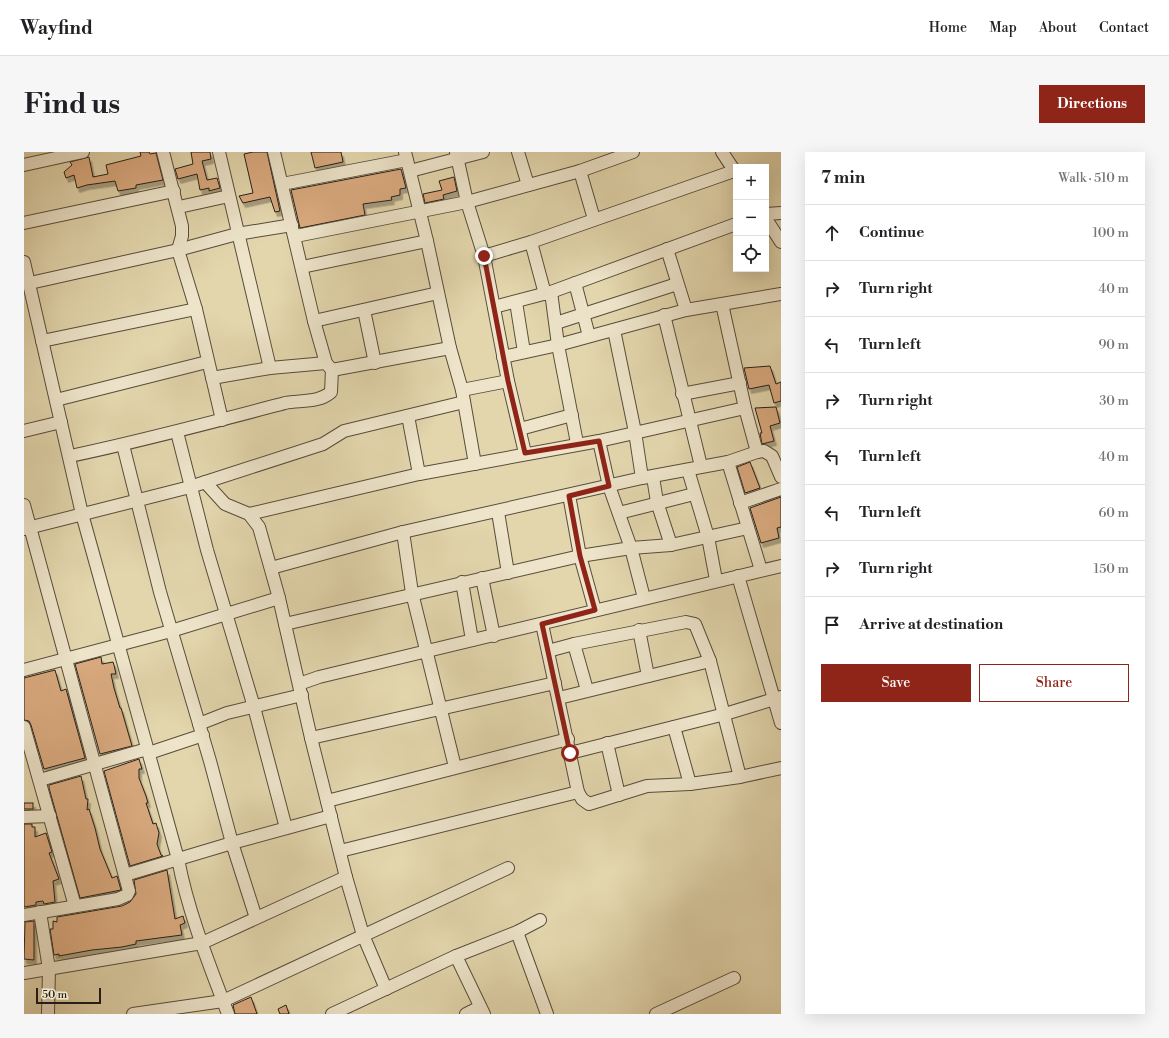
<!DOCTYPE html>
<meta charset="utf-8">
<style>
:root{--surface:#fff;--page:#f6f6f6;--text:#202124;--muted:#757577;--line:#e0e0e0;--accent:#8f2418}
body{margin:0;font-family:"Libre Bodoni",serif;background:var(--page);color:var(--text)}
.controls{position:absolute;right:12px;top:12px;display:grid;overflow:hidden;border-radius:0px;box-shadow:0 4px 16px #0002}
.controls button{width:36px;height:36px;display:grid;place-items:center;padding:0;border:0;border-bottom:1px solid var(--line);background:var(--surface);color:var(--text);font:20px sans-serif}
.scale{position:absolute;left:12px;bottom:10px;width:65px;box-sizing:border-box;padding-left:4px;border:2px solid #281f17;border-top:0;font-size:11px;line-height:14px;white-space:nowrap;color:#281f17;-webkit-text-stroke:3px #ede4ca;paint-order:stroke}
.stop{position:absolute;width:12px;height:12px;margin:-9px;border:3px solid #8f2418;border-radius:50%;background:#fff}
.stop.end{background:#8f2418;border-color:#fff;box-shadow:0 1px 4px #0008}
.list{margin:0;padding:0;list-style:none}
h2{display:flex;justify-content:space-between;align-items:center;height:52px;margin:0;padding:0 16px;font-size:17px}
h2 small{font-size:13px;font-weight:400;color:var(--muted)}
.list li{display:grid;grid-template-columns:26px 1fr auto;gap:12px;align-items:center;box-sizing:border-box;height:56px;padding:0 16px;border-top:1px solid var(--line)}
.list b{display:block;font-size:15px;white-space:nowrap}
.list em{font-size:13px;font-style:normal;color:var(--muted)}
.actions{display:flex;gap:8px;padding:12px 16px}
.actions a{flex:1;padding:9px 0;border:1px solid var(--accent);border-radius:0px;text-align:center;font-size:14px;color:var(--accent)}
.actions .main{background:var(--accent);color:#fff}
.icon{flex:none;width:22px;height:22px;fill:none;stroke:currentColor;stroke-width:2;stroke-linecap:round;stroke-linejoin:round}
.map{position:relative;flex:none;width:757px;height:862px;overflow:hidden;border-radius:0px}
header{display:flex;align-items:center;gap:24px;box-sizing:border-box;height:56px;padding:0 20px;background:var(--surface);border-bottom:1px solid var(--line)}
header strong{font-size:19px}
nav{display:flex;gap:22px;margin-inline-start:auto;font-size:14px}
.intro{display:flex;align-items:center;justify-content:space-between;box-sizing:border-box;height:96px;padding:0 24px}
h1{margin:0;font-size:28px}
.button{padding:10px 18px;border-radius:0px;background:var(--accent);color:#fff;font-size:14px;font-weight:700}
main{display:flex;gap:24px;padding:0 24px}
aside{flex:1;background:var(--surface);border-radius:0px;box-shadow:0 4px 16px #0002}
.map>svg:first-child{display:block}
</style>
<header>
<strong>Wayfind</strong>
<nav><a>Home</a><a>Map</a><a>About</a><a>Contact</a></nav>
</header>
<div class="intro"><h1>Find us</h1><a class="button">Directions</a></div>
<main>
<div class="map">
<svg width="757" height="862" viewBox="0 0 757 862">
<defs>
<filter id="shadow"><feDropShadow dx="2.5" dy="4.5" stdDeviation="0" flood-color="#0004"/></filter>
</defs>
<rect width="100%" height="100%" fill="#e3d6ad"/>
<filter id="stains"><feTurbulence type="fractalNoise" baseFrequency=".005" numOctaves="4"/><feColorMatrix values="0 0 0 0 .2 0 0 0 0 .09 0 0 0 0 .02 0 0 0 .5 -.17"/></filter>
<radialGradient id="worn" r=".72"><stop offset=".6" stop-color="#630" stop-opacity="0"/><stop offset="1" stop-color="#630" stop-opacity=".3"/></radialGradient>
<!-- building -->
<g fill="#daaa7f" stroke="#281f17" filter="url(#shadow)">
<path d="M116 0H125L126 2 132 1 139 28 112 33V36L94 39 91 29 63 33 53 36 50 23 42 26 40 20 48 13 46 10 65 5 69 25 84 22 82 13 117 4Z"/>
<path d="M167 0H186L187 7 178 9 183 28 193 26 196 36 185 39V36L176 38 173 22 154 27 151 17 169 12Z"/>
<path d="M229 0H243L256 59 251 60 246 45 219 51 215 44 229 41 220 2Z"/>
<path d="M287 0H317L319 10 291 16Z"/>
<path d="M377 17 382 36 376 37V43L367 45 368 48 339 52 341 63 276 76 267 38Z"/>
<path d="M430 25 433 39 419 43 420 47 401 51 399 42 418 38 415 29Z"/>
<path d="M746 214 752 232 757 230V249L750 251 745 233 725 237 720 216Z"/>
<path d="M752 255 756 271 746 274 750 289 738 292 736 281H738L731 256Z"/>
<path d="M726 310 736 336 721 341 713 315Z"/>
<path d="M757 345V375L753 376 755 386 737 391 726 356Z"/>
<path d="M77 505 78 512 89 510 90 513 92 522H87L90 536 96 556H97L108 594 76 602 51 512Z"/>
<path d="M31 518 37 539 42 537 61 606 20 617 7 573 5 569 0 568V526Z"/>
<path d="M115 607 118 617H115V626L122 644 124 651H122L129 672 132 671 135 681 133 692 137 703 139 704 106 714 80 619Z"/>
<path d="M57 624 62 647H64L63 658 65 657 71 676 76 697 88 726 93 724 97 738 56 746 25 636V633Z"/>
<rect x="0" y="651" width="9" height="6"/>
<path d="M0 672H8V675H11V685L22 681 28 700 25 701 35 727 29 729 31 750 20 752 19 749 12 750V753L0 755Z"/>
<path d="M143 718 151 767 159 764 161 771 156 773 158 783 112 789V792L98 795 68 798 35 804V802L30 803 26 777H29V769L33 770V765L98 754 106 750 112 742 110 728Z"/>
<path d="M10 769V808L0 807 1 770Z"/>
<path d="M227 845 233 862H211L209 853Z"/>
<path d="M262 853 265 862H256L254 857Z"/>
</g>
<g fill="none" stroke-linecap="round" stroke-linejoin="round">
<defs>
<g id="minor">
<path d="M139 0 158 74V84L154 98 172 157 198 268"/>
<path d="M195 0 246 216"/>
<path d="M381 0 403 89 426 196 438 238 451 312"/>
<path d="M432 0 443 50 460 104 484 229 501 301"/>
<path d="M494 0 504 33"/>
<path d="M698 0 712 21"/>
<path d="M0 13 59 0"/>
<path d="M386 19 459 0"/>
<path d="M556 19 570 67"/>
<path d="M258 32 383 8"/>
<path d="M155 55 205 44"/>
<path d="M742 62 757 61"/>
<path d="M742 67 757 90"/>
<path d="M0 71 150 39"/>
<path d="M272 84 443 50 556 19 609 0"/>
<path d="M507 90 521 142"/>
<path d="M643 97 662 158"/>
<path d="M460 104 507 90 710 19"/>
<path d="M0 110 58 362 154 707C164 760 185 812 204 862"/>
<path d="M278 115 403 89"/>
<path d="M6 131 154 98 213 82 268 73"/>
<path d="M551 131 565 184"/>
<path d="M527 140 534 193 553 291"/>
<path d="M492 150 500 200"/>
<path d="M698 152 721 256 733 300"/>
<path d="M470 155 527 140 712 72"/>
<path d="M340 158 351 211"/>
<path d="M640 163 677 314"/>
<path d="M290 169 414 141"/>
<path d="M532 171 653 132"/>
<path d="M590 178 611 280 618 326"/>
<path d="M18 189 172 157"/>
<path d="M479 205 534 193 662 158 757 142"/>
<path d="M308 218 426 196"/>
<path d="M188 226 246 216 302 211"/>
<path d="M438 238 484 229"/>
<path d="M658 242 716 231"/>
<path d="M32 248 183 210"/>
<path d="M384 264 395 322"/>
<path d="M496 277 548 263"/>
<path d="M0 279 37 270"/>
<path d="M153 280 183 398 230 555 262 676"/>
<path d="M575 289 585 334 607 396 620 446"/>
<path d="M99 293 136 440 186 609 208 691 232 766"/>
<path d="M46 304C118 289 189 270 261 251 276 248 295 251 307 240L308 218 302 211 290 169 250 0"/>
<path d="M704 310 737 418"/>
<path d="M664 318 684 385 692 428"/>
<path d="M629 325 633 350 647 393"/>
<path d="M181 330 201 352 225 362 235 375 255 446 287 586 322 725 339 783 362 837"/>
<path d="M545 343 556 404 571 458"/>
<path d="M716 351 757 337"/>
<path d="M0 353 105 739 103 743 94 747 0 763"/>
<path d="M474 360 484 421"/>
<path d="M595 361 670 342"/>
<path d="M225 362 395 322 575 289 721 256"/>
<path d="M0 377 166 335 299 292 320 279 440 250"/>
<path d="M379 380 388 441 431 615"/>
<path d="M247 416 379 380 618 326 704 310 733 300 740 299 748 304 757 325"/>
<path d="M714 424 757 571"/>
<path d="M458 426 470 484"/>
<path d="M438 430 448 488"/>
<path d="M261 472 556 404 607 396 647 393 724 376"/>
<path d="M518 472 554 640 558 647 565 652 623 634 666 632 716 625 757 616"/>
<path d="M615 478 624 524"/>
<path d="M550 492 563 538"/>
<path d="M524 499 550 492 662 470 671 472 686 509 716 625"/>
<path d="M0 518 147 479 255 446"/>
<path d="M275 532 295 525 757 414"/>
<path d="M535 546 686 509"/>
<path d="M175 572 203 561 278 543"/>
<path d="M0 575 51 754"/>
<path d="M650 575 666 632"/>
<path d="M287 586 531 531"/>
<path d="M583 591 595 643"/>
<path d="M125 601 179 583"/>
<path d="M546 601 701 562 757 545"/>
<path d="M16 628 123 597"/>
<path d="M303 649 544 587"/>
<path d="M0 665 26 664"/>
<path d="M316 699 554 640"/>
<path d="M101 723 208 691 307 664"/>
<path d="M16 760 25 817 24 862"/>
<path d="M493 780 523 862"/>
<path d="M432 804 460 862"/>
<path d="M0 821 178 791 322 725"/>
<path d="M109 862 199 849 484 716"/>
<path d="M308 862 432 804 493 780 516 768"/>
<path d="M442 862 456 855"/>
<path d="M632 862 710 826"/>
</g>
</defs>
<!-- minor casing -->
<use href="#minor" stroke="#574d3c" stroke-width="14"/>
<!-- minor -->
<use href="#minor" stroke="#ede4ca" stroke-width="12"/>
</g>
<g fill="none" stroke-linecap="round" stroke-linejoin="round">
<!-- route -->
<path stroke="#8f2418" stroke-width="5" d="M460 104 484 229 501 301 575 289 585 334 545 344 556 404 571 458 518 472 546 601"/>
</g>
<rect width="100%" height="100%" filter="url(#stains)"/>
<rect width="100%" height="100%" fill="url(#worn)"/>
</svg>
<div class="controls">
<button>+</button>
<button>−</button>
<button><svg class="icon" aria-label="locate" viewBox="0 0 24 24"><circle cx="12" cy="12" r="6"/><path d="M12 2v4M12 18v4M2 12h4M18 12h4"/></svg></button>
</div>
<div class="scale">50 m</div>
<div class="stop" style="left:546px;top:601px"></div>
<div class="stop end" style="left:460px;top:104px"></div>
</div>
<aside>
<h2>7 min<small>Walk · 510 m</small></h2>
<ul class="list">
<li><svg class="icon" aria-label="ahead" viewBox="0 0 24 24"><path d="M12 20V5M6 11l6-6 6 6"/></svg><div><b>Continue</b></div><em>100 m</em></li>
<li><svg class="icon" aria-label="right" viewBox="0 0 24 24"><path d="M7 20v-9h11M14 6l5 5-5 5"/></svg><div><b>Turn right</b></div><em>40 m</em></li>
<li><svg class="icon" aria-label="left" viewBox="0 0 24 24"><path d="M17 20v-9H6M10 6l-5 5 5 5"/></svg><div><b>Turn left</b></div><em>90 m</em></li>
<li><svg class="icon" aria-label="right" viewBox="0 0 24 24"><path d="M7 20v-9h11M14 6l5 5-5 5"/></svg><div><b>Turn right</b></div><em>30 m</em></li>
<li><svg class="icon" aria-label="left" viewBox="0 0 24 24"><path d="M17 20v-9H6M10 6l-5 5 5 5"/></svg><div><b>Turn left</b></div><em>40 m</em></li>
<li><svg class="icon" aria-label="left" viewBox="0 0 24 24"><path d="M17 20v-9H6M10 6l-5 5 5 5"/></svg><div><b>Turn left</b></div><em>60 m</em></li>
<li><svg class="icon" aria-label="right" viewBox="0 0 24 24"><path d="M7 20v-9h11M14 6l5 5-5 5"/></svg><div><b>Turn right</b></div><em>150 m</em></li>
<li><svg class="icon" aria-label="arrive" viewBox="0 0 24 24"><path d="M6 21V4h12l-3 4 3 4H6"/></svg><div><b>Arrive at destination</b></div></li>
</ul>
<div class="actions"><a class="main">Save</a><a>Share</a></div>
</aside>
</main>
